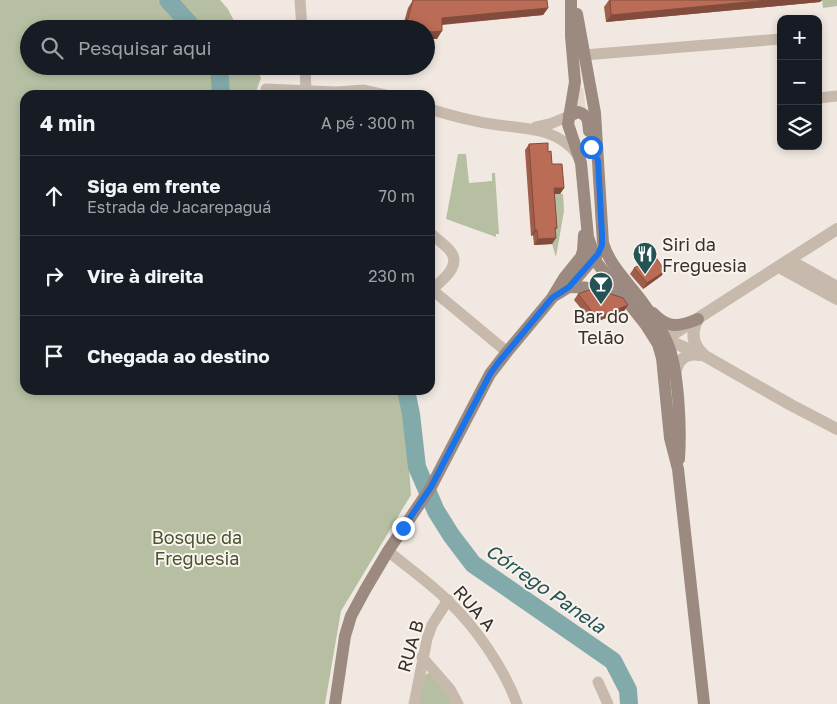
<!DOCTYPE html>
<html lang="pt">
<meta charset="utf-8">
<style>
:root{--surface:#171b24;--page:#242831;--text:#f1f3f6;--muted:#9ea1a6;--line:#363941}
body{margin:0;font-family:"Golos Text",sans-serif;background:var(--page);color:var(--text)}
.controls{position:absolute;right:15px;top:15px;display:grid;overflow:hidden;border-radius:10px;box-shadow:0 2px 8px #0003}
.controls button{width:45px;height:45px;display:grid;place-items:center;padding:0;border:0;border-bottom:1px solid var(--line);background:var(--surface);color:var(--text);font:25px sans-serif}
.stop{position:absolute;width:15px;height:15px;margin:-11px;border:4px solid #1a73e8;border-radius:50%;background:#fff}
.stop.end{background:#1a73e8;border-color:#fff;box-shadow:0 1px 5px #0008}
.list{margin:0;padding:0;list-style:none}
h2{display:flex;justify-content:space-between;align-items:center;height:65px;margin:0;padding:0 20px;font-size:21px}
h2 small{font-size:16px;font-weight:400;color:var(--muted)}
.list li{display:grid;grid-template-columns:32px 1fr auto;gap:15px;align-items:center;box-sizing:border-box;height:80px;padding:0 20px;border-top:1px solid var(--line)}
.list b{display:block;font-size:19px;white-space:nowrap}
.list p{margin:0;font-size:16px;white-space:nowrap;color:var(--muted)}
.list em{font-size:16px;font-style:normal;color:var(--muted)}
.icon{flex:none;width:28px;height:28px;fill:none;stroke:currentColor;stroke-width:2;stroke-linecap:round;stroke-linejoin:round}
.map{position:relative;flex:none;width:837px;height:704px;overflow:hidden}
.search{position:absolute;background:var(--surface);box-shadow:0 2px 8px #0003;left:20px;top:20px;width:415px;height:55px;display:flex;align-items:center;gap:12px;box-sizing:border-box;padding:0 18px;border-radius:28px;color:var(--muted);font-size:19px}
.panel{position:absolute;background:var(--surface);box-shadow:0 2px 8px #0003;left:20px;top:90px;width:415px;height:305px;border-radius:15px}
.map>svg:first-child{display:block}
</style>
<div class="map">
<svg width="837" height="704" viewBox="0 0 837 704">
<rect width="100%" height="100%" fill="#f1e9e1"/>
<!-- green -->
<g fill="#b6bfa2">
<path d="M0 0H158L185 29H29V66H212L218 81 217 95H25V390H397L405 409 411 495 341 611 325 704H0Z"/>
<path d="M176 0H220L228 9 238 29H197Z"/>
<path d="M822 0H837V6L823 8Z"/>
<path d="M214 66H255L261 78 256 92 259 95H225Z"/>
<path d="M458 154H466L469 183 492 181V173H495L499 234H496V237L446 219Z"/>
<path d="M550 194H563L564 211 556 257 552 244Z"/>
<path d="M432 672 454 704H419L423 679 426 674Z"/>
</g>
<!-- plaza -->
<path fill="#e7d9c9" d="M579 87 583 88 586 111 577 108Z"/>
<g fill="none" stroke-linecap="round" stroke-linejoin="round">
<!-- river -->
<g stroke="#82aaab" stroke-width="18">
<path d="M168 0 194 29"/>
<path d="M219 66 221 95"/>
<path d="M406 390 411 414 417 467 436 511 451 535 473 564 613 661 628 690 629 704"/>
</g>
<!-- minor -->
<g stroke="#c8b9ad" stroke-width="11">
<path d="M300 0 302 29"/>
<path d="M584 55 781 39"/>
<path d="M305 66 306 91"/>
<path d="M266 89 336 92 364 90 386 95"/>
<path d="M818 98 837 96"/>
<path d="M430 109C452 116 475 122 498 125 528 129 557 128 578 155"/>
<path d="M536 127 550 124 569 116"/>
<path d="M430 233C437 239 446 245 451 252 462 267 439 283 430 291"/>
<path d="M430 288 507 352"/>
<path d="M388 551C407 567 429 582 447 600 475 626 504 668 517 704"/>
<path d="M422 657 450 689 458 704"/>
<path d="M598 682 608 704"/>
<path d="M414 704 427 639 432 625 448 600"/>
</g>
<!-- tertiary -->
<g stroke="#c8b9ad" stroke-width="12">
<path d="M789 260 837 287"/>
<path d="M779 267 837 299"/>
<path d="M698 319C691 332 692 344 703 354"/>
<path d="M660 337 705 356 791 405 837 429"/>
<path d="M662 348 666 340 672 335 837 229"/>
<path d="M675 377C676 362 684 352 700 355"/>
</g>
<!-- secondary -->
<g stroke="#9c897f" stroke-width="12">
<path d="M571 0V36L575 82 568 124 581 163 588 237 597 263 646 325 658 344 662 358 670 438 678 469 704 704"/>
<path d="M577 14 595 113 603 243C610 266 627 281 641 300 650 312 661 328 667 342 679 369 681 429 679 459"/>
<path d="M569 116 578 112C589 115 588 122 589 131"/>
<path d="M569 287C587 287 605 289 622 296"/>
<path d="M556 295 569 287 598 253"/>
<path d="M653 313C668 329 679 327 698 319"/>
<path d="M335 704 345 636 351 616 365 590 388 551 431 487 490 374 507 352 552 298 564 278 581 257 583 251 584 235"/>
</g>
</g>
<!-- wall -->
<g fill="#a05d4a">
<path d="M413 0 548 8 543 15 442 25 437 39H426V29H402L408 8Z"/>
<path d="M609 0H822L820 2 606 22 604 7Z"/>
<path d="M529 144 548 152 552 164 564 188 560 194H554L557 228 555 231 552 244 534 245 533 235 531 236 525 150Z"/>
<path d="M634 268 665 271 661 276 643 289 630 274Z"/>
<path d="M578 294 628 305 624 311 593 323 574 300Z"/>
</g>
<!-- shaded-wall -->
<g fill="#824c3c">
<path d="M769 0H822L820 2 606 22 611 15Z"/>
<path d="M548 8 543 15 436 25 442 18Z"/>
<path d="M407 22 424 29H402Z"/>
<path d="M426 30 442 31 437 39H426Z"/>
<path d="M554 188H564L560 194H550Z"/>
<path d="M535 230H537L533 235 531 236Z"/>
<path d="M556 238 552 244 534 245 538 239Z"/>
<path d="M665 271 661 276 643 289 647 283Z"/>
<path d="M628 305 624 311 593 323 597 318Z"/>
</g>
<!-- building -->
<g fill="#ba6c56" stroke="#824c3c">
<path d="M413 0H547L548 8 442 18V31L432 32 426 30V29H424L407 22Z"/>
<path d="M610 0H769L611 15Z"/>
<path d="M548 143V152L551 151 552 164H562L564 188H554L557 228H555L556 238 538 239 537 230H535L529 144Z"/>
<path d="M655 256 665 271 647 283 634 268Z"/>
<path d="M589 290 605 292 623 298 628 305 597 318 578 294Z"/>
</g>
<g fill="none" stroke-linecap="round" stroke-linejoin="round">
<!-- route -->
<path stroke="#1a73e8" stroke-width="6" d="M403 528 431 487 490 374 498 363 552 298 569 287 598 254 602 245V235L598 161 591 147"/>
</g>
<!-- icons -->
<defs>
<symbol id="restaurant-pin" viewBox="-11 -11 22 30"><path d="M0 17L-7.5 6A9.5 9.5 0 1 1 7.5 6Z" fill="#255355" stroke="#f9f3ed"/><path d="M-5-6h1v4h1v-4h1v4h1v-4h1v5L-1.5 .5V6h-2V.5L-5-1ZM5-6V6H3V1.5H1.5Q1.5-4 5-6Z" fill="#fff"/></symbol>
<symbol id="bar-pin" viewBox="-11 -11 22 30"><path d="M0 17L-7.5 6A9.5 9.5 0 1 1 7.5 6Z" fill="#255355" stroke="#f9f3ed"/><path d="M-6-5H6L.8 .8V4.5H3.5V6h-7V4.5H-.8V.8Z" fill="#fff"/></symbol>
</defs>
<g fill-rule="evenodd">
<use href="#restaurant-pin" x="631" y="240" width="28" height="38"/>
<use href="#bar-pin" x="587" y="270" width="28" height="38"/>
</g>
<g text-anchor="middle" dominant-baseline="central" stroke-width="4" stroke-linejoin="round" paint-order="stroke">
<!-- poi labels -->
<g font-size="18" fill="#372f2b" stroke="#f9f3ed" text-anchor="start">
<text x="662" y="244">Siri da<tspan x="662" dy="21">Freguesia</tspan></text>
<text x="601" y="316" text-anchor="middle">Bar do<tspan x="601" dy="21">Telão</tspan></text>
</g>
<!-- park labels -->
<g font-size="18" fill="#485331" stroke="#f9f3ed">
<text x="197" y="537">Bosque da<tspan x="197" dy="21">Freguesia</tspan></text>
</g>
<!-- street labels -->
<g font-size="18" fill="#372f2b" stroke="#f9f3ed">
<text transform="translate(475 608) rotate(49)">RUA A</text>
<text transform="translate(410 646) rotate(-74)">RUA B</text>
</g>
<!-- water labels -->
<g font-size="19" font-style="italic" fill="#255355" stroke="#f9f3ed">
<text transform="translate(546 588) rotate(35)">Córrego Panela</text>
</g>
</g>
</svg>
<div class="controls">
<button>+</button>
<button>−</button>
<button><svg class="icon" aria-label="layers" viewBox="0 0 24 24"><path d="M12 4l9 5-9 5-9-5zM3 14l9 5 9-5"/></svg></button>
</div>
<div class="stop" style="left:591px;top:147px"></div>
<div class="stop end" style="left:403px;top:528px"></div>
<div class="search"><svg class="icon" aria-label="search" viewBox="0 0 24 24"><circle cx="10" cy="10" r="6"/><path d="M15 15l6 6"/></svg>Pesquisar aqui</div>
<section class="panel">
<h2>4 min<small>A pé · 300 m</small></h2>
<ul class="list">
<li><svg class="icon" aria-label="ahead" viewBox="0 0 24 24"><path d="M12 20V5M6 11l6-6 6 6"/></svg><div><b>Siga em frente</b><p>Estrada de Jacarepaguá</p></div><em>70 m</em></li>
<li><svg class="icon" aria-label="right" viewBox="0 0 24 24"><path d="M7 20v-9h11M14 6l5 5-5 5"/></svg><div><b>Vire à direita</b></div><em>230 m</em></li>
<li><svg class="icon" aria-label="arrive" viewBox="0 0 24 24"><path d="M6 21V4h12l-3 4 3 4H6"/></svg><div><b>Chegada ao destino</b></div></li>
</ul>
</section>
</div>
